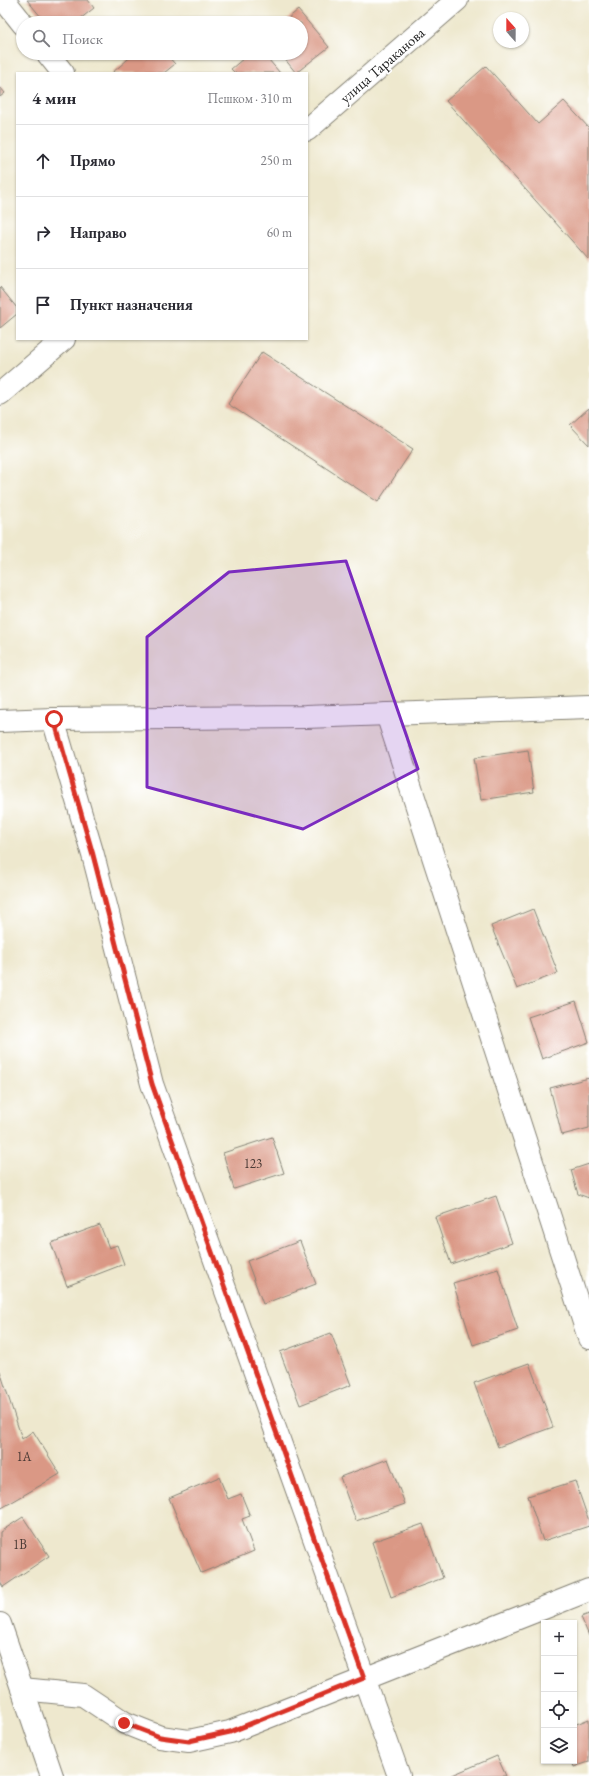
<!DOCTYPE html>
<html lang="ru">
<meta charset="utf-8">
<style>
:root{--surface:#fff;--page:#f2f2f3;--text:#2b2b33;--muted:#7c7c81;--line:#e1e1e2}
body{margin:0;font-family:"EB Garamond",serif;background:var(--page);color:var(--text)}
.controls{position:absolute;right:12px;bottom:12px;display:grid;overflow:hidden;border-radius:0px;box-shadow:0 1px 3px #0004}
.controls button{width:36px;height:36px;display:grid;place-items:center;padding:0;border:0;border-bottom:1px solid var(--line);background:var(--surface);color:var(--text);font:20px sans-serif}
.compass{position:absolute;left:493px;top:12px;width:36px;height:36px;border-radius:50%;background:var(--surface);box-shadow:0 1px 3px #0004;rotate:339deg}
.stop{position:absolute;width:12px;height:12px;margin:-9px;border:3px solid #d93025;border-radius:50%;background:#fff}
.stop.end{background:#d93025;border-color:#fff;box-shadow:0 1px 4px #0008}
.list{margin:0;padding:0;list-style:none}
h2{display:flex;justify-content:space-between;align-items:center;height:52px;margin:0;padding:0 16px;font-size:17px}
h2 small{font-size:13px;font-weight:400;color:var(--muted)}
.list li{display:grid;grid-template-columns:26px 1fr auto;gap:12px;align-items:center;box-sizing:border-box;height:72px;padding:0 16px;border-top:1px solid var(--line)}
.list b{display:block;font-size:15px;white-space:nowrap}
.list em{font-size:13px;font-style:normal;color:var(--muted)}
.icon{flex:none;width:22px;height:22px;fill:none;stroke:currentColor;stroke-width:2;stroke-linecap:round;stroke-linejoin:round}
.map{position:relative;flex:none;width:589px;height:1776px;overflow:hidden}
.search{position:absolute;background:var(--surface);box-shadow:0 1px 3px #0004;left:16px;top:16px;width:292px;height:44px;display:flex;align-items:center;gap:10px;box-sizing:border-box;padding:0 14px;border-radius:22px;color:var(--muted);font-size:15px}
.panel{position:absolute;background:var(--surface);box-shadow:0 1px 3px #0004;left:16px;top:72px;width:292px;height:268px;border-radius:0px}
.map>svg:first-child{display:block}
</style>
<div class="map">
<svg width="589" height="1776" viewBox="0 0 589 1776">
<rect width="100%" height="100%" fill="#fff"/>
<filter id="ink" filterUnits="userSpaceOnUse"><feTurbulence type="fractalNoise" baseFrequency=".025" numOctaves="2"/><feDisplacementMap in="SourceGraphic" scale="8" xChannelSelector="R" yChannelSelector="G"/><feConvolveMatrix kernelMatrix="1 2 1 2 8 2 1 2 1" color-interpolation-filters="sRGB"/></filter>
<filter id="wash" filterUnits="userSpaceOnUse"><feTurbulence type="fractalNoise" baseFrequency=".012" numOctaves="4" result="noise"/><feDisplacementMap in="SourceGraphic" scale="16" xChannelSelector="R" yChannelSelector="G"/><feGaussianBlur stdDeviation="0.9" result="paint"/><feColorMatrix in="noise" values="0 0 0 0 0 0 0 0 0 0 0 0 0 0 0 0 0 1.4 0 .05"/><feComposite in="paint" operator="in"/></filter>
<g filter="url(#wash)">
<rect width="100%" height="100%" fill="#eee8ce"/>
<g id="blocks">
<!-- building -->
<g fill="#da9885">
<path d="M27 0H88L94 8 75 23H46Z"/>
<path d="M298 10 329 47 296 73 280 53H301V23H282Z"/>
<path d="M135 53H165L175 64 164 73H112Z"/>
<path d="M250 53H263L280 73H235L231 69Z"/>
<path d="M486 66 538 124 564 101 589 128V260L446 101Z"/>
<path d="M0 87 5 93 0 97Z"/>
<path d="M0 287 17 308V314L0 328Z"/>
<path d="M262 352 413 449 378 502 228 404Z"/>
<path d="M589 408V445L570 425Z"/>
<path d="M528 750 534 792 481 800 474 758Z"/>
<path d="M533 909 558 973 517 989 491 926Z"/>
<path d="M576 1001 589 1042 542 1059 528 1017Z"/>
<path d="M589 1078V1128L562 1135 550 1088Z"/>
<path d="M272 1137 284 1173 234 1189 223 1153Z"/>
<path d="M589 1164V1198L578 1194 571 1170Z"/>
<path d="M496 1196 512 1243 451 1264 435 1217Z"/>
<path d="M100 1225 109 1248 117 1245 124 1264 67 1286 51 1243Z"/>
<path d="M300 1241 316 1284 263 1304 247 1261Z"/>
<path d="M498 1269 518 1330 473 1345 453 1283Z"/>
<path d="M331 1333 351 1385 300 1405 280 1352Z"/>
<path d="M529 1363 553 1427 498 1447 474 1383Z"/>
<path d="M0 1371 22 1439 33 1431 60 1474 0 1509Z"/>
<path d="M388 1459 405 1504 356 1521 340 1477Z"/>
<path d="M219 1477 228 1499 241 1494 250 1516 242 1519 254 1551 201 1573 169 1498Z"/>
<path d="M575 1481 589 1521V1526L543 1541 528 1496Z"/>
<path d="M23 1517 49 1556 3 1587 0 1582V1532Z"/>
<path d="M423 1524 443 1578 391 1597 372 1542Z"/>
<path d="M589 1614V1636L581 1617Z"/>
<path d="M589 1719V1762L574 1767 572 1761H574V1725Z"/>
<path d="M497 1756 506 1776H450Z"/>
</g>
</g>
</g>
<g filter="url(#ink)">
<use href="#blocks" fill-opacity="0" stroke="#858275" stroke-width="1"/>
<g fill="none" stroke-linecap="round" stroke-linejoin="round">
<defs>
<g id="street">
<path d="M4 0 23 24"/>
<path d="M47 53 63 73"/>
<path d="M307 130 457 0"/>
<path d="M0 394 64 339"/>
<path d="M387 714 589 1338"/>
<path d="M53 719 93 855 152 1084 399 1776"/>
<path d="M0 721 53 719 305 717 589 707"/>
<path d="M0 1624 52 1776"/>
<path d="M22 1689 83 1695 125 1723 160 1737 189 1741 230 1732 589 1590"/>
</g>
</defs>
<!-- street casing -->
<use href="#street" stroke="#858275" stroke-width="24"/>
<!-- street -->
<use href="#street" stroke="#fff" stroke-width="22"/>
</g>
</g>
<g fill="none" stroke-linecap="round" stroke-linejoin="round" filter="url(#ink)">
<!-- route -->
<path stroke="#d93025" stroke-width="5" d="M54 719 93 855 152 1084 364 1678 230 1732 189 1741 160 1737 124 1723"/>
</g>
<!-- marked area -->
<path fill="#7b2cbf" fill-opacity="0.2" stroke="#7b2cbf" stroke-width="3" stroke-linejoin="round" d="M346 561 418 769 303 829 147 787V637L229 572Z"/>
<g text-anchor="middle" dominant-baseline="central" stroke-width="3.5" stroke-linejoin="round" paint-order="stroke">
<!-- number labels -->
<g font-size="13" fill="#4c3b36">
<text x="253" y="1163">123</text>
<text x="24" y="1456">1А</text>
<text x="20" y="1544">1В</text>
</g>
<!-- street labels -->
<g font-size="15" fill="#1c1c1c" stroke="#fff">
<text transform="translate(382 65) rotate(-41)">улица Тараканова</text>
</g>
</g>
</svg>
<div class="controls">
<button>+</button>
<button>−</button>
<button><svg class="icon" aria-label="locate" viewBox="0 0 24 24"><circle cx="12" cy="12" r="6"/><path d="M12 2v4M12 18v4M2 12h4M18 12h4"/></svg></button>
<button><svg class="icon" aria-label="layers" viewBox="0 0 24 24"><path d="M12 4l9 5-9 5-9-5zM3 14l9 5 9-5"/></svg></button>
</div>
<svg class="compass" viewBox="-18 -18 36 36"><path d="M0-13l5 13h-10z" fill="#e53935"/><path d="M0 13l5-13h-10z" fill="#7c7c81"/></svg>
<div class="stop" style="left:54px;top:719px"></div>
<div class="stop end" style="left:124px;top:1723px"></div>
<div class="search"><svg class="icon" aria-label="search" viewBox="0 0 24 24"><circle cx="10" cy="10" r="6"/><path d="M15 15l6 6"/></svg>Поиск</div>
<section class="panel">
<h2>4 мин<small>Пешком · 310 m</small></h2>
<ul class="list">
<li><svg class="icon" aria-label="ahead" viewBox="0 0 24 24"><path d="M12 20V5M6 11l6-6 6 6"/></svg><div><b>Прямо</b></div><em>250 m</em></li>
<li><svg class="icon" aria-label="right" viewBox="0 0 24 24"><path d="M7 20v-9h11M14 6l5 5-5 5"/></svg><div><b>Направо</b></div><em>60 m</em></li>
<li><svg class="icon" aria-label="arrive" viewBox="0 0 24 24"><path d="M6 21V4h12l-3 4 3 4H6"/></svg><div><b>Пункт назначения</b></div></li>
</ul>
</section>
</div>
